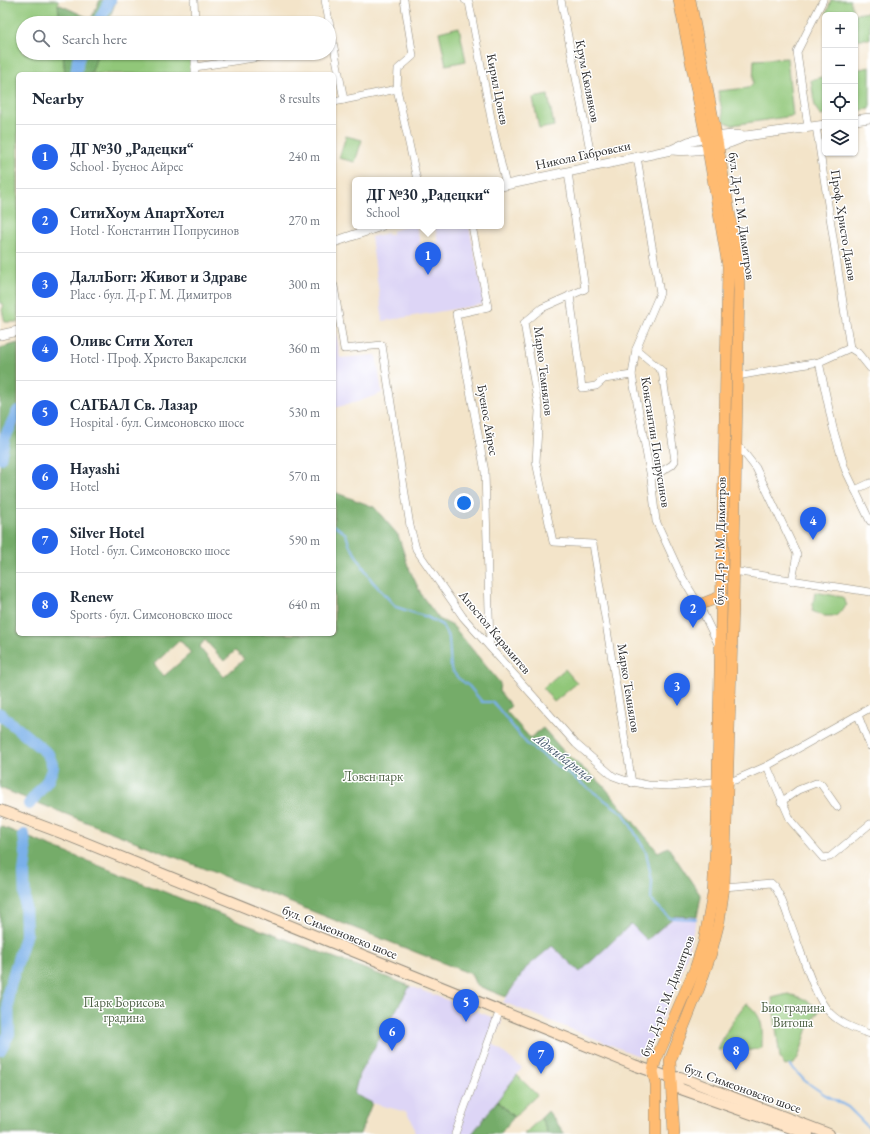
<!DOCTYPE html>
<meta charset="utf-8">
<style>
:root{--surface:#fff;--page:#f6f6f7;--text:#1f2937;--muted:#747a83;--line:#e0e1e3;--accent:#2563eb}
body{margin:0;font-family:"EB Garamond",serif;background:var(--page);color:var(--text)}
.controls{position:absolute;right:12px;top:12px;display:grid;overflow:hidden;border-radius:6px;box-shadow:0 1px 3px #0004}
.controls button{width:36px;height:36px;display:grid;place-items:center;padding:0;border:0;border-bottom:1px solid var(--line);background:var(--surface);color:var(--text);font:20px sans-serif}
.you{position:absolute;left:464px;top:503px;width:14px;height:14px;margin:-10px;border:3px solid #fff;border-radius:50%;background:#1a73e8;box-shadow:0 0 0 6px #1a73e833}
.badge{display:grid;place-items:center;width:26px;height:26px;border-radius:50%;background:var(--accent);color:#fff;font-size:13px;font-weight:700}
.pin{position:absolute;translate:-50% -33px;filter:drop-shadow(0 1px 2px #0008)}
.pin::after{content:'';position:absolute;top:21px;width:14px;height:12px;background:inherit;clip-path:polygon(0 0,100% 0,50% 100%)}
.popup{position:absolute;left:352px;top:177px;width:152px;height:52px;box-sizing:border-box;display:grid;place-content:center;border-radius:6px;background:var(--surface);filter:drop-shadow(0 1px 3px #0005);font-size:13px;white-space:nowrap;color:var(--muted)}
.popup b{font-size:15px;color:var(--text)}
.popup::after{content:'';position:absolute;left:50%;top:100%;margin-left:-8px;border:8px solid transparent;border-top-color:var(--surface)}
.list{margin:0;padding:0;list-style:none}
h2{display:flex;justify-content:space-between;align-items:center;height:52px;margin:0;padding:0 16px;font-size:17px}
h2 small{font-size:13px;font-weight:400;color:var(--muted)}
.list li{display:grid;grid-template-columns:26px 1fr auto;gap:12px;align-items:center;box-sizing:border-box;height:64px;padding:0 16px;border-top:1px solid var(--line)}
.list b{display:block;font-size:15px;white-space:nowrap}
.list p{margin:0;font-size:13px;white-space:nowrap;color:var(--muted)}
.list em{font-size:13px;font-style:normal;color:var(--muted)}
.icon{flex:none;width:22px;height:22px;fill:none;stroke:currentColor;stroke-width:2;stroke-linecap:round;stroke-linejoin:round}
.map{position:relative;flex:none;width:870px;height:1134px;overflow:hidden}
.search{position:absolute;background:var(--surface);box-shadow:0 1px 3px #0004;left:16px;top:16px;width:320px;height:44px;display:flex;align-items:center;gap:10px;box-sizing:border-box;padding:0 14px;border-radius:22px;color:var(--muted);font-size:15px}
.panel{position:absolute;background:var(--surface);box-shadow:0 1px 3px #0004;left:16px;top:72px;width:320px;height:564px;border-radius:6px}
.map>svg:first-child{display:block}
</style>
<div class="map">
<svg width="870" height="1134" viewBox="0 0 870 1134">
<rect width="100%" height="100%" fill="#fff"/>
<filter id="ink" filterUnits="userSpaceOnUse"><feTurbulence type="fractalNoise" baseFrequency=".025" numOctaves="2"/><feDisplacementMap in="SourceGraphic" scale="8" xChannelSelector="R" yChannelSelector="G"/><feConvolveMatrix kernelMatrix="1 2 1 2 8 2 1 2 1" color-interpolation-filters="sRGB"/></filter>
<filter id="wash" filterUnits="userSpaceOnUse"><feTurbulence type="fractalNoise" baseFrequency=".012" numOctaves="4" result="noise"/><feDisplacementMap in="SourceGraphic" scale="16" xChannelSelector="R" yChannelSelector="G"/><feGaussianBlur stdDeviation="0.9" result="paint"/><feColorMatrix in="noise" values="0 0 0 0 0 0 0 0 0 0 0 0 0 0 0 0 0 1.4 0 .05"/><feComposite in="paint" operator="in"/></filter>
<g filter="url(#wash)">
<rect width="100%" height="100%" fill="#f3e4c9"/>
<!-- built -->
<g fill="#ddd5f6">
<path d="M407 226H416L421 245 438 242 435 226H469L485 304 383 321 371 237 387 233V235L392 234V231Z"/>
<path d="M334 320 340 358 376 355 382 393 357 402 334 408Z"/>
<path d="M675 916 697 917 681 976 648 1050 643 1055H636L503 1002 526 968 552 946 631 924 647 940Z"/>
<path d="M410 986 502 1021 492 1043 522 1068 472 1134H415L412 1121 406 1112 372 1103 354 1094 359 1074Z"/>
</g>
<!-- green -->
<g fill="#91c779" stroke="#5e7952">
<path d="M0 0H58L60 23H23V53H63L65 74H18V322H5L2 310 4 305 0 303Z"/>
<path d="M831 0H850L854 14 870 12V39H855V15H826Z"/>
<path d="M459 27 466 61 446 65 439 32Z"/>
<path d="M195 53V74H91L96 56Z"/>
<path d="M787 58 793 116 732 125 724 121 718 91 748 88 753 83 754 60Z"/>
<path d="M870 67V109L855 111V70Z"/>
<path d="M825 76V115L821 116 815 107 811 80Z"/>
<path d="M548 95 554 126 539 129 533 98Z"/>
<path d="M346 136 362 140 355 162 339 158Z"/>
<path d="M815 592 842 597 847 605 836 616H824L812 611Z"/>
<path d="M565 669 577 683 554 702 543 688Z"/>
<path d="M788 994 802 998 821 1009C814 1017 809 1024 806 1034 802 1045 801 1054 794 1064L785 1066 780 1058 772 998Z"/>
<path d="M746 1003C765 1018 762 1027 762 1048L740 1052 718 1050C725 1032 734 1018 746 1003Z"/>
<path d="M517 1075 537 1095 514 1117 497 1101Z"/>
<path d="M541 1118 548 1134H524Z"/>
</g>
<!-- forest -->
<g fill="#74ac69" stroke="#506c4a" fill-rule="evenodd">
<path d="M100 0H116L108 23H60L58 4 91 19Z"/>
<path d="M63 53H98L91 74H65Z"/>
<path d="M18 343V634H334V492L374 507 398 535 408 566 422 596 439 619 453 626 500 683 499 691 511 706 506 711 530 738 543 728 566 754 603 785 658 852 668 847 701 896 697 917 675 916 647 940 631 924 580 972 552 946 526 968 506 997 476 985 471 974 0 788V348ZM180 640 191 653 164 676 154 664ZM205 640 224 661 235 651 244 659 224 677 199 647Z"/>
<path d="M0 826 237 921 410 986 359 1074 354 1094 372 1103 360 1134H0Z"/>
<path d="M497 1101 514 1117 500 1134H472Z"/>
<path d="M548 1111 565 1134H548L541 1118Z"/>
</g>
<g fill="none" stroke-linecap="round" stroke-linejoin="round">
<!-- stream -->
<g stroke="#7ab0e9" stroke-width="2">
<path d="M334 525 346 534 349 544 372 581 396 607 427 617 442 625 449 639 451 669 458 678 469 686 482 702H493L527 744 624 814 646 852 652 881 651 900 670 918 696 919"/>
<path d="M790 1065 805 1081 824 1094 848 1107 870 1129"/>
</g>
<!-- river -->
<g stroke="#7ab0e9" stroke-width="12">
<path d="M98 23 110 0"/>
<path d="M76 74 78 59 81 53"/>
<path d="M0 458 5 437 18 411"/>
<path d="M0 714 48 754 53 767 48 780 29 804"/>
<path d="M0 1050 9 1034 8 993 26 933 24 873 26 855 24 835"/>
</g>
</g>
</g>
<g filter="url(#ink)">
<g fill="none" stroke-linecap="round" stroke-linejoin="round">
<defs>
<g id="minor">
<path d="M194 0 195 23"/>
<path d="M325 0 344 100"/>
<path d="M404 0 413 56 398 69 397 89 417 180"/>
<path d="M465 0 469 2 493 129 506 185"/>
<path d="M561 0 593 166"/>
<path d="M195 53V74"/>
<path d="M195 67 287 53"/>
<path d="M334 102 397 89"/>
<path d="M816 126 850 348 858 353 870 368"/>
<path d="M808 127 797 52 823 0"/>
<path d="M637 157 660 293 636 349 632 375 651 478 656 521 681 575 699 605 719 646"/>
<path d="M568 172 585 289 542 308 524 323 539 411 536 462 553 542 593 544 632 783"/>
<path d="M472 226 488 307 456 314 485 472 490 646"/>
<path d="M334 286 344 349 382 345 410 526 416 549 463 617 576 744 613 776 624 780 648 785 670 786 735 780 767 766 870 708"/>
<path d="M570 295 582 388 596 386 604 379 632 375"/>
<path d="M636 349 662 371 675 461 672 465 651 478"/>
<path d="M819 362 833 428 845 469 870 521"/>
<path d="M737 376 819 362 850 348"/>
<path d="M735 449H741L756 468 797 554 792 581"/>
<path d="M855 490 870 483"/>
<path d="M733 571 870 592"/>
<path d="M858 715 870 746"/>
<path d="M767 766 791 821 823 858 830 857 870 824"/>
<path d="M781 802 798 790 816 783 821 784 837 807"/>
<path d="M724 887 771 883 774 886C781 895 784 906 788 917 798 940 813 997 830 1013 841 1024 855 1029 870 1034"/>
<path d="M455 1134 500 1010"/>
</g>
<g id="tertiary">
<path d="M855 120 870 118"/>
<path d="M672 150C697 152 724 147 746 136"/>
<path d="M501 186 671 150 688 142 706 138 732 135 746 136 825 125"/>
<path d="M334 242 381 226"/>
<path d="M0 335 18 331"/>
</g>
<g id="secondary">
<path d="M0 810 64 834 634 1065 671 1078 680 1077 829 1134"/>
<path d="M671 1078 681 1089 808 1134"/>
</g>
<g id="primary">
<path d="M699 605 722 596"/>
<path d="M656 1134V1084L653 1072 655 1062 695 969 704 942 713 894 717 823 728 266 706 138 679 0"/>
<path d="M674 1134 670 1061 699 988 711 953 719 922 724 887 733 605 739 291 738 263 714 124 690 0"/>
</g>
</defs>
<!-- minor casing -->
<use href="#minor" stroke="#8f887a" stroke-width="8"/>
<!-- tertiary casing -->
<use href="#tertiary" stroke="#8f887a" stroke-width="10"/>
<!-- secondary casing -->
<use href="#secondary" stroke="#8f887a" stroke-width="12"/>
<!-- primary casing -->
<use href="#primary" stroke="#8f887a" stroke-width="12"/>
<!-- minor -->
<use href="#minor" stroke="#fff" stroke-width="7"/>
<!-- tertiary -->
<use href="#tertiary" stroke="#fff" stroke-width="9"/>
<!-- secondary -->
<use href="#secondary" stroke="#ffe4c6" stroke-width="10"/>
<!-- primary -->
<use href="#primary" stroke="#ffbb71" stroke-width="11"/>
</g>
</g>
<g text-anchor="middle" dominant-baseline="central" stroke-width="3" stroke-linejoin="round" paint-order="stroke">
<!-- street labels -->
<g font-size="13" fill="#2b2b2b" stroke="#fff">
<text transform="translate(588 81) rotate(79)">Крум Кюлявков</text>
<text transform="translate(498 89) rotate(79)">Кирил Цонев</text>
<text transform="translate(583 155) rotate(-12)">Никола Габровски</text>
<text transform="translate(742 216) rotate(82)">бул. Д-р Г. М. Димитров</text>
<text transform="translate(844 225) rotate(81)">Проф. Христо Данов</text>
<text transform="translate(544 371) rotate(83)">Марко Темнялов</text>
<text transform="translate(488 420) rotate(80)">Буенос Айрес</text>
<text transform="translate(656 442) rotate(81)">Константин Попрусинов</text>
<text transform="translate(720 541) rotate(-89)">бул. Д-р Г. М. Димитров</text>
<text transform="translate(495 632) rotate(50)">Апостол Карамитев</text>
<text transform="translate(629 688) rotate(81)">Марко Темнялов</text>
<text transform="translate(340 932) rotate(22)">бул. Симеоновско шосе</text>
<text transform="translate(667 996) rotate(-69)">бул. Д-р Г. М. Димитров</text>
<text transform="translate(743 1088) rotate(20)">бул. Симеоновско шосе</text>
</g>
<!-- park labels -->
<g font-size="13" fill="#4f6246" stroke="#fff">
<text x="373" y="776">Ловен парк</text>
<text x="124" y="1002">Парк Борисова<tspan x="124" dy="15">градина</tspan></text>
<text x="793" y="1007">Био градина<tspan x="793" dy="15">Витоша</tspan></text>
</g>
<!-- water labels -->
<g font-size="14" font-style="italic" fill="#475a6e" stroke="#fff">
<text transform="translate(564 757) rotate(37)">Аджибарица</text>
</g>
</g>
</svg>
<div class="controls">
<button>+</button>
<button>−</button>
<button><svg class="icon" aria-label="locate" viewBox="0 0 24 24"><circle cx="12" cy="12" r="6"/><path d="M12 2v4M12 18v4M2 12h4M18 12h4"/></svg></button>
<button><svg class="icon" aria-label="layers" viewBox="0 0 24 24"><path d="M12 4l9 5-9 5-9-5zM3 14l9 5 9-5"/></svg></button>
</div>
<div class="you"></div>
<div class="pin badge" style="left:428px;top:275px">1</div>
<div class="popup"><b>ДГ №30 „Радецки“</b>School</div>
<div class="pin badge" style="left:693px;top:628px">2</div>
<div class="pin badge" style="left:677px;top:706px">3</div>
<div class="pin badge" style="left:813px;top:540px">4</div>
<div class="pin badge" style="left:466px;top:1022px">5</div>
<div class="pin badge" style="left:392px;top:1051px">6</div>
<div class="pin badge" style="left:541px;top:1074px">7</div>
<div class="pin badge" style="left:736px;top:1070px">8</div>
<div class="search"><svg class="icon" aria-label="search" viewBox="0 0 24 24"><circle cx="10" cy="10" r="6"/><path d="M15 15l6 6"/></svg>Search here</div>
<section class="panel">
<h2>Nearby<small>8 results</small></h2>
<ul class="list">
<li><span class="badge">1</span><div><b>ДГ №30 „Радецки“</b><p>School · Буенос Айрес</p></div><em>240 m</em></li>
<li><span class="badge">2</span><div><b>СитиХоум АпартХотел</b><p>Hotel · Константин Попрусинов</p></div><em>270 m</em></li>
<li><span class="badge">3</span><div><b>ДаллБогг: Живот и Здраве</b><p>Place · бул. Д-р Г. М. Димитров</p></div><em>300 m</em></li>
<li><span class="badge">4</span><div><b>Оливс Сити Хотел</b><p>Hotel · Проф. Христо Вакарелски</p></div><em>360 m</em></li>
<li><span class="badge">5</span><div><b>САГБАЛ Св. Лазар</b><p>Hospital · бул. Симеоновско шосе</p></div><em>530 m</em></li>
<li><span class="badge">6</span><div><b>Hayashi</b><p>Hotel</p></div><em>570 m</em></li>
<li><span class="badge">7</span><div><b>Silver Hotel</b><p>Hotel · бул. Симеоновско шосе</p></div><em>590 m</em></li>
<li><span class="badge">8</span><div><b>Renew</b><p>Sports · бул. Симеоновско шосе</p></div><em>640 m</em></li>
</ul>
</section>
</div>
